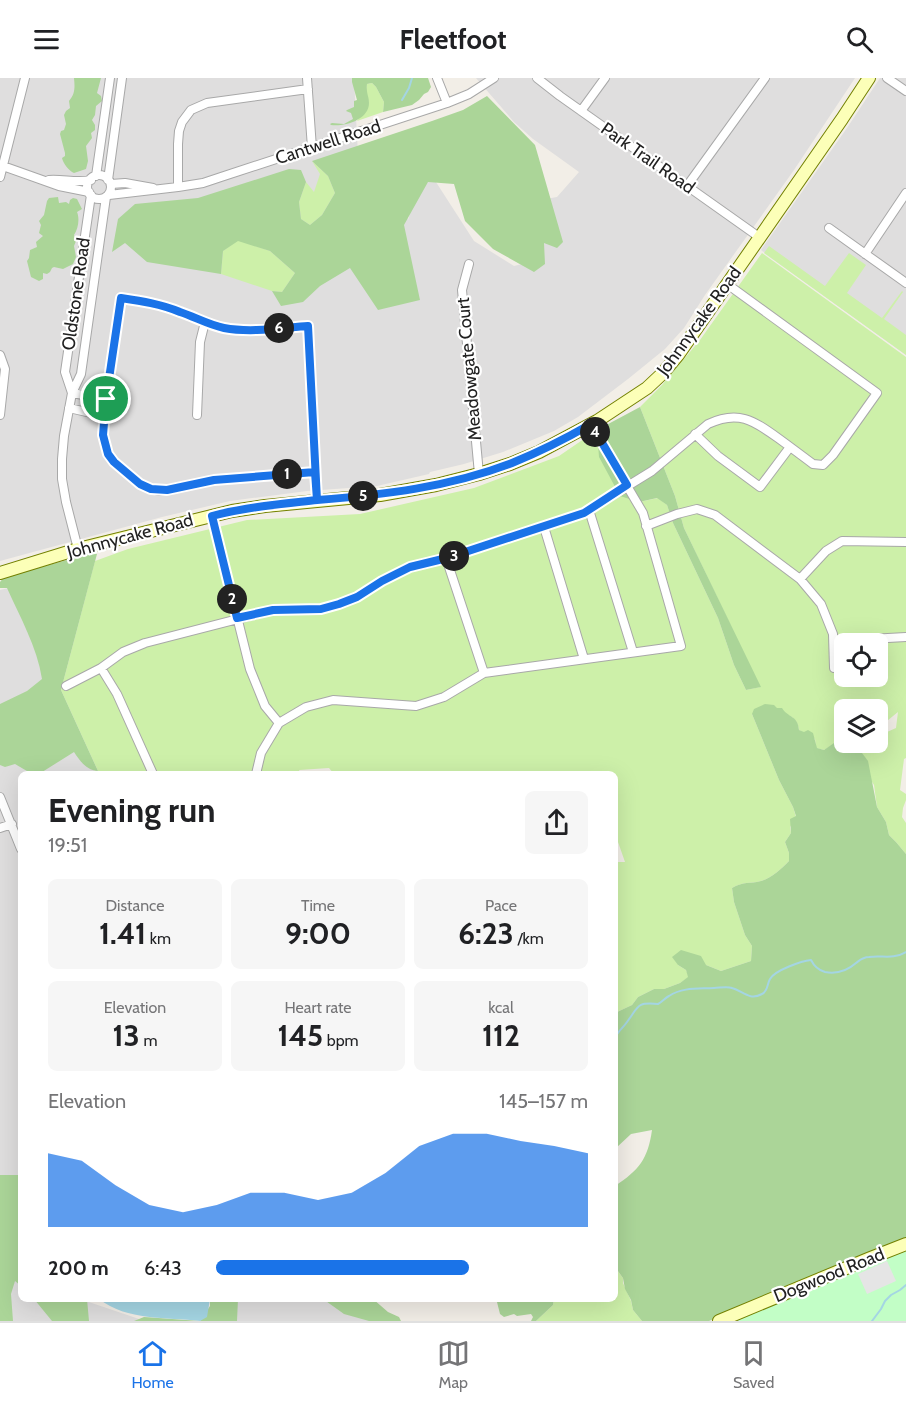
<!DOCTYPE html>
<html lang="en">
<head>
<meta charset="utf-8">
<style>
  body { margin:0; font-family:Cabin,sans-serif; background:#f6f6f6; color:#202124; height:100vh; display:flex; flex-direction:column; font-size:22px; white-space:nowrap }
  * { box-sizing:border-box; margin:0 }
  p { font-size:20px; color:#757577 }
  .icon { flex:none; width:33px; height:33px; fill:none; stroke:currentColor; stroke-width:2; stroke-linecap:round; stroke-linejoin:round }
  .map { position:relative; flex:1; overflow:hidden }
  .side { position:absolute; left:18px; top:693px; width:600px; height:531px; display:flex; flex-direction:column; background:#fff; border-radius:9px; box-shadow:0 6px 24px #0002 }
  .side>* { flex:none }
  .buttons { position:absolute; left:834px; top:555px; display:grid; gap:12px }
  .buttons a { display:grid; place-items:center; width:54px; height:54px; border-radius:9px; background:#fff; box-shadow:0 6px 24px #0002; font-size:30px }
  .pin { position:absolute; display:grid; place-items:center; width:51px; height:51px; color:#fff; margin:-26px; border:3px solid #fff; border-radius:50%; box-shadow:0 2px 6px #0007 }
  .km { position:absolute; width:30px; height:30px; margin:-15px; border-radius:50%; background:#222; color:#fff; font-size:16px; line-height:30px; text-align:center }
  .round { display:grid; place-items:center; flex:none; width:63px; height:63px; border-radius:9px; background:#f6f6f6 }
  .overview { display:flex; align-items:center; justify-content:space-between; height:102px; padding:0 30px }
  h1 { font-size:33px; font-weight:700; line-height:45px }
  .metrics { display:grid; grid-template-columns:repeat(3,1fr); gap:9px; height:102px; padding:6px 30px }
  .metrics div { display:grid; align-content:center; border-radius:9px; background:#f6f6f6; text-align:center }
  .metrics b { font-size:30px; font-weight:700 }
  .metrics small { font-size:16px; font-weight:400 }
  .metrics p { font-size:16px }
  .chart { height:168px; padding:12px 30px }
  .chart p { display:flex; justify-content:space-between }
  .chart svg { width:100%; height:108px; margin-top:6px; fill:#1a73e8; opacity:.7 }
  ul { padding:0 30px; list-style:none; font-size:20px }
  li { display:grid; grid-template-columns:96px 72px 1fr; align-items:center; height:45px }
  li i { height:15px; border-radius:8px; background:#1a73e8 }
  header { display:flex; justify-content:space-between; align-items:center; height:78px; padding:0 30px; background:#fff; font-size:27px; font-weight:700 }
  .tabs { display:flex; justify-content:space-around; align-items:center; height:84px; border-top:2px solid #e0e0e0; background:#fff; font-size:16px; color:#757577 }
  .tabs a { display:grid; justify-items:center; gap:3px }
  .tabs .active { color:#1a73e8 }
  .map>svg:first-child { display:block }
</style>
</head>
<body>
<header><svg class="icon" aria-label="menu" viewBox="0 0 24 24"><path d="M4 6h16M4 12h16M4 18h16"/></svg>Fleetfoot<svg class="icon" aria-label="search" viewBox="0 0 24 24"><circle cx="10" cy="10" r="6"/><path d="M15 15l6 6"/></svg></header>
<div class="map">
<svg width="906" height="1243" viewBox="0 0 906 1243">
  <rect width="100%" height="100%" fill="#f2eee7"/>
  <path fill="#dfdede" d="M0,0H354L364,193L405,112L408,142L419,104L434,101L474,163L514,188L526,185L516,126L557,119L579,94L533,61L514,44L476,0H855L794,92L705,217L684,250L665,271L628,301L578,339L554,353L503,374L464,386L430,394L429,396L377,408L307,413L230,423L162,439L0,483Z
    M880,0H906V277L761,172L847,50Z
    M9,510L52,604L0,628V512Z
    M75,651L96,696H21V1141L0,1139V686Z
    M21,1185V1221H80L145,1243H0V1187Z
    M211,1221H373L386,1243H209Z"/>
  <path fill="#cdf0a9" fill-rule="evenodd" d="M372,5L376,9L384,24L383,34L357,43L369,25L366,15L367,6Z
    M312,83L328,98L335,115L322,137L310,147L301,141L299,124L306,104L314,114L320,96Z
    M238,162L270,173L295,195L282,214L272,213L221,196L223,173Z
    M769,168L825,208L849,175L866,187L847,215L882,240L902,213L903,214L884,241L906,257V277L764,175Z
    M762,175L906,279V680L904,681L900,712L906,716V722L903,730L902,739L906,745V776L896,764L889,757L886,744L877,729L874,707L852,673L866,665L878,664V658L896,650L898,634L882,647L878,649V632H844V664L848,665C844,666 841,664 837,665C832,666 828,670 824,672L816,670L815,661L799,652C796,629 770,636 752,636L779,702L793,729L796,739L790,749L791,755L785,764L789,775V783C781,791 772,800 761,803C749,806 744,803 732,810L734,824L745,857L752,868L751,883L721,893L706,887H678L686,892L689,899L680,905L664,911H654L638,919L632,927L615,935V784H625L618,764L615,765V696H334L329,690L299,692L301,696H96L95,694L98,693L61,612L95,483L128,471L247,442L360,436L474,410L559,378L597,352L639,424L658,420L667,427L673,445L718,540L734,587L746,612L760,609L684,450L675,418L640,329L662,307L700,262ZM844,566H878V598H844Z
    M615,1189L623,1200V1205L631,1223L633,1232L642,1243H536L553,1227L554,1221H615Z"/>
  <path fill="#abd598" d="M74,0H101L97,15L101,18L102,23L96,28L95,37L92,42L95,47V52L91,55L92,60L86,68L88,83L86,91L74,95C69,93 63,85 62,80L65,78V75L60,56L61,53L64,52L66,46L64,37L66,33L70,30L69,23C75,16 75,10 74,0Z
    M352,0H428L431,9L428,14L424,16L419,22L412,27L383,34L384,24L376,9L372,5L367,6C366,16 369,18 369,25C369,42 344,49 331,47L330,46L332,45L344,46L353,41L351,35L346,33L347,32L354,29V23L357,22L352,4Z
    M487,18L535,67L563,164L557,170L544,165L545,186L534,194L493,171L465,143L454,106L428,104L404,147L420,222L378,232L350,190L320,208L303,224L281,228L272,213L282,214L295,195L270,173L238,163L223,173L221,196L147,184L125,165L112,174L118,141L135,126L198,120L289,91L301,92L306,104L299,124L301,141L310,147L322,137L335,115L328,98L312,83L432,43L463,32Z
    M58,119L59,125L66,124L69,126L70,122L73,120L77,121L82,131L77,134C80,141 78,151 74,157L76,163L74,168L76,179L73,186L63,191L54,189L52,190L50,194L47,196L43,195V201L39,203L31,199L27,183L29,180L30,172L37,169L36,164L43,158L39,155L41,147L39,143L44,137L47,123L49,120Z
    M640,329L675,418L684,450L761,609L746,612L734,587L718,540L673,445L667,427L657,420L639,424L620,418L599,379L597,352Z
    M93,475L97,476L61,612L98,693C86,692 80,683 74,674L39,696H32L15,686L5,689L0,687V626L27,613L42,601C37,569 20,539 7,510H0V504L4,499Z
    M765,626L774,627L777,630H782C788,640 798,637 799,652L804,654L808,652L813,655L817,670L824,672L834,665L840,664L845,666L866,665L853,673L862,675L868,683L877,729L886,744L889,757L896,764L906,776V1163L709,1243H642L633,1232L631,1222L625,1211L623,1200L615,1189V1108C639,1092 648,1081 652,1052L631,1056L615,1071V935L632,927L638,919L654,911H664L680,905L688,899L686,892L678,887L672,879L681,872L701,878L706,887L721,893L751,883L752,868L745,857L734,824L732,810C744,803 749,806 761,803C772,800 781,791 789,783V775L785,764L791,755L790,741L796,738L793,729L779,702L752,636L754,631Z
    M0,1097H20L21,1098V1208L15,1203L11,1216L13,1243H0Z
    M34,1221H87L89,1243H52Z
    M210,1221H238L237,1243H134L144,1239L200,1243L210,1228Z
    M323,1221H373L388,1234L399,1239L401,1243H369L344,1236Z
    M493,1221H554L553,1227L536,1243H531L533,1239L531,1236L517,1238L514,1236L504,1239L500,1236L497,1224Z"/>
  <path fill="#c2fec6" d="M906,1170V1243H728Z"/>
  <path fill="#e5e5e5" d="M887,1183L896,1203L867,1216L858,1196Z"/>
  <path fill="#a4d5e3" d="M99,1221H210L207,1239L200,1243C167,1239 127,1243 99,1221Z"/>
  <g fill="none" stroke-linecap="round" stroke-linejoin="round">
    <path stroke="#a4d5e3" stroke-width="2" d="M402,22L409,10L412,0
      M615,960C618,953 623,950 627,944C639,928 636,924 658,926C662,924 665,920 669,918C683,909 698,911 714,910C719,910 727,908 732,910C743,913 749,923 762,916C768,913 767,906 770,901C775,892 802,883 811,882C814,888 818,892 825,894C836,896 847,893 856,885C860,882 863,879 869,879C883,877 892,882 906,874
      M872,1243L881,1231L885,1223L891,1217L900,1212L906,1207"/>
    <g stroke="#a8a8a8" stroke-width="10">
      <path id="street" d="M307,0L312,70
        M437,0L447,25
        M537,0L560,18L759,159
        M887,0L906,13
        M581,33L605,0
        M0,87L59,108L89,114
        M87 109a12 12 0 1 1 24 0a12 12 0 1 1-24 0Z
        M96,98L110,0
        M0,99L25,0
        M49,102C63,101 78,105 91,102
        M108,102L122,0
        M111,106L125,105L153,110
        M687,108L765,0
        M178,109V66L179,53L182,44L191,32L207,25L308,11
        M109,117L178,109L203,105L221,99L447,25L469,16L494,0
        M829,150L906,205
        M865,176L906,115
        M469,186L462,212L479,396
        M0,277L5,291L0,337
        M72,315L65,294L91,117
        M72,315L106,321
        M69,330L104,338
        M197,337L200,264L205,244
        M591,347L643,435L681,568L484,595L446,480L584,435L652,393L708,346C738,332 753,342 778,360C789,368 801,377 813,386L823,387L833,377L877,315L727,206
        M695,356L718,378L760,409L790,369
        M315,394L214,402L167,412L159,413L151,411L140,406L114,384L108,377L103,357L106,321L121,220C141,223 161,226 181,234C195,239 209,247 224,250C251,255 281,250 308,248L317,422
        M589,432L633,574
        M212,438L250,591L265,628L279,645
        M646,448L677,436L697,431L715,437L800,501L821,526L833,556L834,590
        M544,449L584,581
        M78,471L66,424L62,401V381L64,358L72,315L81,296L106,119
        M800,501L826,473L842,463L906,464
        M834,563L906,559
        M101,590L117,616L153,696
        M66,608L101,590L123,574L145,565L273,532L321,531L339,526L357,519L382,503L410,489L446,480
        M256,696L261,675L279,645L306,629L333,622L416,628L444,619L484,595
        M0,719L21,771
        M0,750L12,746"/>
    </g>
    <g stroke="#738000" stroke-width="14">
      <path id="secondary" d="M0,495L78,471L232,433L265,428L380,417L436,407L479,396L510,386L539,374L597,343L647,310L663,295L678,277L842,41L869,0
        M719,1243L868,1181L906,1166"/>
    </g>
    <use href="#street" stroke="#fff" stroke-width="8"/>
    <use href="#secondary" stroke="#fcffb8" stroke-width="12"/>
  </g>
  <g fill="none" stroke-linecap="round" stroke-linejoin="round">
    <g stroke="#fff" stroke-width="12">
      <path id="route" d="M106,321L103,357L108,376L114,384L140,406L151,411L167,412L214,402L315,394L317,422C282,426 246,429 212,438L237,540L273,532L321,531L339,526L357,519L382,503L410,489L447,480L584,435L627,407L591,346C565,361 539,374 512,385C450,409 383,417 317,422L308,248C281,250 251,255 224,250C209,247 195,239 180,234C161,226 141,223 121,220L106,321"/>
    </g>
    <use href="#route" stroke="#1a73e8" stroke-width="8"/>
  </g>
  <g text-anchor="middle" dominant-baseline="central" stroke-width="4.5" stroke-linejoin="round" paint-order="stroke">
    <g font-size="18" fill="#212121" stroke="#fff">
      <text transform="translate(328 64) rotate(-18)">Cantwell Road</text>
      <text transform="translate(648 80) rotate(35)">Park Trail Road</text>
      <text transform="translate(76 216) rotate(-82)">Oldstone Road</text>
      <text transform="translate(699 243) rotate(-54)">Johnnycake Road</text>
      <text transform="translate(469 291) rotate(-95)">Meadowgate Court</text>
      <text transform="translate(130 458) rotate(-15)">Johnnycake Road</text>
      <text transform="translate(829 1197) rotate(-22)">Dogwood Road</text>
    </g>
  </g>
</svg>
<div class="buttons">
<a><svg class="icon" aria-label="locate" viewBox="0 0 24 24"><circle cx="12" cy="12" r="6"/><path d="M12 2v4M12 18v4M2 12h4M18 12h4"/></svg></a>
<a><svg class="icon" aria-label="layers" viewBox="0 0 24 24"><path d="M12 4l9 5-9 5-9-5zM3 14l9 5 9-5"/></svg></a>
</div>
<div class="pin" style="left:106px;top:321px;background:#1e9e55"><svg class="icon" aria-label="arrive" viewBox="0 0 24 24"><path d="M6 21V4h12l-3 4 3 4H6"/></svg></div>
<b class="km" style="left:287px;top:396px">1</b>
<b class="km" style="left:232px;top:521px">2</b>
<b class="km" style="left:454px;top:478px">3</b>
<b class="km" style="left:595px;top:354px">4</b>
<b class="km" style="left:363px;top:418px">5</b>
<b class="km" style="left:279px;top:250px">6</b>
<section class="side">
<div class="overview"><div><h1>Evening run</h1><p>19:51</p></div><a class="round"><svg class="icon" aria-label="share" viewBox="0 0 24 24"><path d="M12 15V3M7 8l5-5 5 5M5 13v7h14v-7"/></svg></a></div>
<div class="metrics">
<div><p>Distance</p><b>1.41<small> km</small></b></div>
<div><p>Time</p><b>9:00</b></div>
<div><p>Pace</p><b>6:23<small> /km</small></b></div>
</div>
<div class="metrics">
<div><p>Elevation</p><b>13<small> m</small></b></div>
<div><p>Heart rate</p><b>145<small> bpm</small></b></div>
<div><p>kcal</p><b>112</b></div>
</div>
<div class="chart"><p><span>Elevation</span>145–157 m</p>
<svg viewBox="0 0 160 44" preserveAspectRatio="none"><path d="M0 44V14L10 17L20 27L30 35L40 38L50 35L60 30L70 30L80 33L90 30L100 22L110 11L120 6L130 6L140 9L150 11L160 14V44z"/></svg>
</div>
<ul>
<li><b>200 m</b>6:43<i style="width:68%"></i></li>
</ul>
</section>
</div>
<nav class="tabs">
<a class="active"><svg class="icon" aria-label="home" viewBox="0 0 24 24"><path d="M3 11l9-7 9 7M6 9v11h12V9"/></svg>Home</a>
<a><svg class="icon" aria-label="map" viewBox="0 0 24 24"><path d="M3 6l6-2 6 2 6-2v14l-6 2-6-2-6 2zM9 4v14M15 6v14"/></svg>Map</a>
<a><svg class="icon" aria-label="saved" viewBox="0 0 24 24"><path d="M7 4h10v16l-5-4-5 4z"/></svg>Saved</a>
</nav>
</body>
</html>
